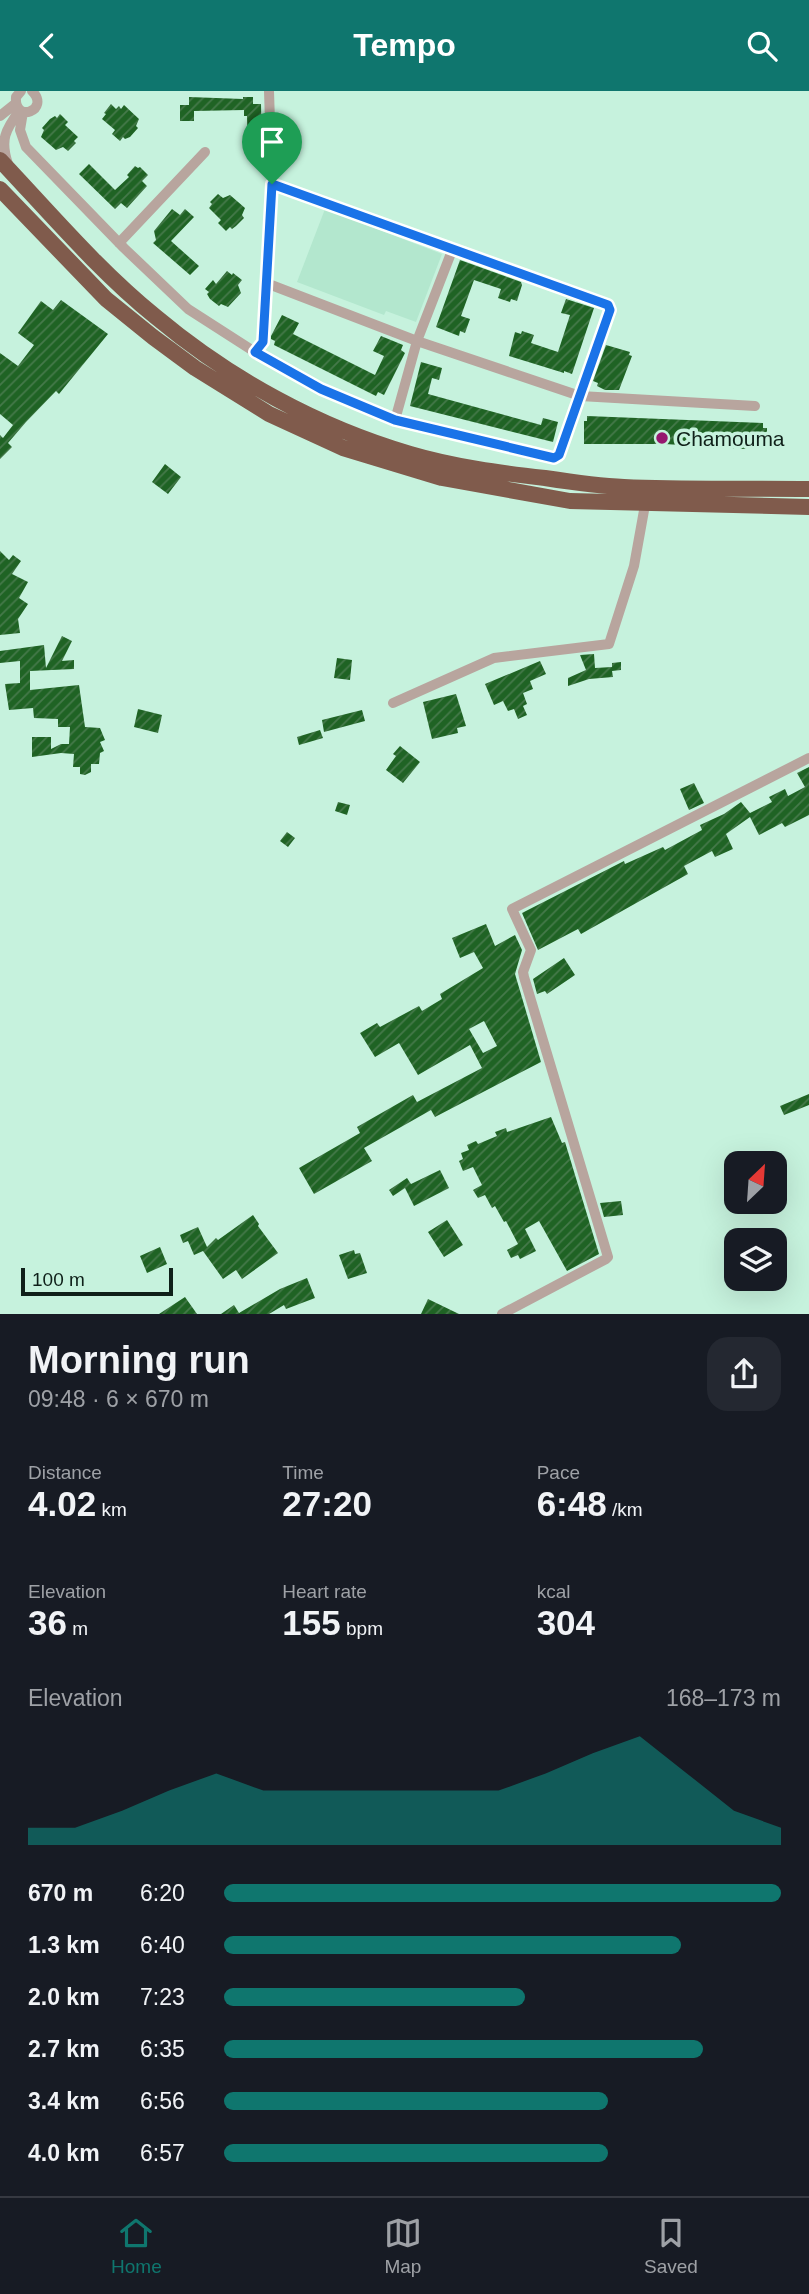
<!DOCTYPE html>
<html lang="en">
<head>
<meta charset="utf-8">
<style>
  body { margin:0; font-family:Arial,sans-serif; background:#242831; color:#f1f3f6; height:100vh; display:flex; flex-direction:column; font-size:26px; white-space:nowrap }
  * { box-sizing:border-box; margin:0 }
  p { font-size:23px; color:#9ea1a6 }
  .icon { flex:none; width:38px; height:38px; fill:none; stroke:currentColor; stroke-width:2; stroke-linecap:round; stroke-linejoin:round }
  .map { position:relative; height:1223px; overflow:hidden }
  .sheet { display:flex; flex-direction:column; background:#171b24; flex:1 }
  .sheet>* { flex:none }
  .needle { width:46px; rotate:25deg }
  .tools { position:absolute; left:724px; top:1060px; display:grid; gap:14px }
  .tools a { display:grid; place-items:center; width:63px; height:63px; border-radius:14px; background:#171b24; box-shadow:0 7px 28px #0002; font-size:35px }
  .scale { position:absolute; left:21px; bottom:18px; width:152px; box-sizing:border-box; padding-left:7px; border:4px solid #0f2019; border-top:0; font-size:19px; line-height:24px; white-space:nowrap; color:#0f2019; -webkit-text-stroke:5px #c6f2dd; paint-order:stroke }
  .pin { position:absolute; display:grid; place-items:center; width:60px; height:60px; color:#fff; margin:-72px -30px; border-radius:50% 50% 50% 0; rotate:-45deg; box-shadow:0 0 7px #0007 }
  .pin .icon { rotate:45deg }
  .round { display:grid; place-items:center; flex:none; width:74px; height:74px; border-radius:21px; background:#242831 }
  .summary { display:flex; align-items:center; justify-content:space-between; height:119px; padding:0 28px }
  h1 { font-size:38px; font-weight:600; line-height:52px }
  .stats { display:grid; grid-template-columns:repeat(3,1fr); gap:10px; height:119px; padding:7px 28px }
  .stats div { display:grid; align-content:center }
  .stats b { font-size:35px; font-weight:600 }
  .stats small { font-size:19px; font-weight:400 }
  .stats p { font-size:19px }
  .chart { height:196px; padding:14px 28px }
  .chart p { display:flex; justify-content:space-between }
  .chart svg { width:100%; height:126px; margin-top:7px; fill:#0f766e; opacity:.7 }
  ul { padding:0 28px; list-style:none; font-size:23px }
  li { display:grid; grid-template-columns:112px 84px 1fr; align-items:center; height:52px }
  li i { height:18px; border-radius:9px; background:#0f766e }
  header { display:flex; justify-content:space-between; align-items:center; height:91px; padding:0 28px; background:#0f766e; color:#fff; font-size:32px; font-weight:600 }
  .tab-bar { display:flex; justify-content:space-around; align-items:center; height:98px; border-top:2px solid #363941; background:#171b24; font-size:19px; color:#9ea1a6 }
  .tab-bar a { display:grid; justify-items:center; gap:4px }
  .tab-bar .current { color:#0f766e }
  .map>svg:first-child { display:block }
</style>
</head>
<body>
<header><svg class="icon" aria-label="back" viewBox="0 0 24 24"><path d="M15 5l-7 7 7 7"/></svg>Tempo<svg class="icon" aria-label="search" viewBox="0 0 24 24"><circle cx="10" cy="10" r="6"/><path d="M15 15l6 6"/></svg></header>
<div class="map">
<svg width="809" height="1223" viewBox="0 0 809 1223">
  <defs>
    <pattern id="building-hatch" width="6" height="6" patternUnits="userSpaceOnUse" patternTransform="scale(1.75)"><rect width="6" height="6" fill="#1f6324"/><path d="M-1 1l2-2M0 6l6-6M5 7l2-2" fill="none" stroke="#45794a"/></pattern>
  </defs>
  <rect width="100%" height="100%" fill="#c6f2dd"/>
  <path fill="#b3e7ce" d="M325,118L442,163L416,231L386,220L384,224L297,191Z"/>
  <path fill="url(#building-hatch)" fill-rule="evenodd" d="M189,6L243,8V6H253V13H261L262,62L248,63L247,25H244V19L194,20V30H180V14H189Z
    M111,13L116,18L119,15L121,18L124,14L139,28L136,35L138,37L130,46L125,48L123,46L120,50L112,43L115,39L102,28L106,23L104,22Z
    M60,23L68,31L65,34L78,46L74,50L76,52L68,60L63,56L56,59L41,46L44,39L42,37L50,28L55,25L57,27Z
    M89,73L115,99L129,86L127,84L135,75L138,77L140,76L148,84L142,90L147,95L127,117L121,112L115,118L79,83Z
    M218,103L223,107L230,104L245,117L242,124L244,127L236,135L232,138L230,136L226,140L218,132L221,129L209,117L212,113L210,111Z
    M172,118L180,124L185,118L194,126L171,150L199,175L190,184L153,152L156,149L154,140Z
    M460,169L521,191L522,194L517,210L511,208L510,211L498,207L501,198L474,189L461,225L470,228L465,242L460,240L459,245L436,236Z
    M227,180L232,184L233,182L242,189L238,194L241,202L228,216L221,213L219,215L210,208L207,203L209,201L205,198L213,189L216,193Z
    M566,208L594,217L572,283L564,280V282L509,265L515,241L521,243L522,240L534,244L531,252L558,261L570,224L561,222Z
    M61,209L108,243L59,303L56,300L26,331L8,352L12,356L0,368V344L3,347L13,334L0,323V262L18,275L34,254L18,242L41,210L53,219Z
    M282,224L299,232L293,243L375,284L384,265L373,260L381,245L403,254L401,259L405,262L384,304L378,301L376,305L274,254L275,250L271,248V245Z
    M606,254L630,261L629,264L632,265L619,299H605L597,295L598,292L593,290Z
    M421,271L442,277L439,289L432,287L428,303L541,334L543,327L558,331L553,351L410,315Z
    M587,325L763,332V337H767V357L741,358L665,353H584V330H587Z
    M165,373L181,386L168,403L152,391Z
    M0,460L9,469L13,464L21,470L12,483L28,491L19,507L28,513L18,528L20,542L0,544Z
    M62,545L72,550L62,570L74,569V578L30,580V599L79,594L85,636L100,637L105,649L100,651L104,660L100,662L99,673H91V681L85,684L80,683V676H73L74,663L61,662L32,666V646H51V658L61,653H69L70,636H58V628L34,627L33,617L9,619L5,593L20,592V570L0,572V560L44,554L46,577Z
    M594,563L595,577L612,576V572L621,571V579L612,580L613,586L589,588L568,595V587L586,579L580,564Z
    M337,567L352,569L350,589L334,587Z
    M540,570L546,583L530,590L533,598L523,602L527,613L523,615L527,624L518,628L514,618L508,620L503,610L494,614L485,593Z
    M456,603L466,635L457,637L458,642L432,648L423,611Z
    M138,618L162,624L158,642L134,636Z
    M362,619L365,630L324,641L322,629Z
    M320,639L323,647L299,654L297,646Z
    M400,655L420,671L403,692L386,679L396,665L393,663Z
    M809,676V724L785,736L782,732L759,744L750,726L726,743L733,758L715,766L712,760L684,775L688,783L581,843L578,838L538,859L522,822L624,770L625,773L663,756L665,759L702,739L700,734L724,723L741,711L750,722L772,711L769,706L785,698L788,705L805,696L797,682Z
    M694,692L704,712L689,719L680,698Z
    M338,711L350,714L347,724L335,720Z
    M287,741L295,747L288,756L280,750Z
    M486,833L495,855L515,844L522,859L515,883L541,971L435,1026L431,1019L364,1057L372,1070L314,1103L299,1077L360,1042L357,1036L413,1004L417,1011L482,977L470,954L418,984L399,952L375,966L360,942L377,932L380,936L419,915L422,920L442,908L440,903L483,877L474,861L460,867L452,847ZM484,930L497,955L483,962L469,938Z
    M564,867L575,884L547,903L545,900L537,903L533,888Z
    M809,1003V1014L784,1024L780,1015Z
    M551,1026L562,1052L565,1051L599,1163L567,1180L539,1130L525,1138L536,1160L520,1168L518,1164L511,1167L507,1159L518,1153L506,1130L504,1131L495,1115L492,1117L485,1104L478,1107L473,1099L482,1094L473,1076L463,1080L459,1070L463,1068L461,1062L469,1059L467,1054L476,1050L478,1053L497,1045L495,1041L506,1037L507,1041Z
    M440,1079L449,1097L414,1115L405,1097L393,1105L389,1099L407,1087L411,1093Z
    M621,1110L623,1124L604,1126L600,1112Z
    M253,1124L259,1133L258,1135L278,1162L242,1188L236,1179L223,1188L203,1160L194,1164L188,1150L183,1152L180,1144L198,1136L207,1156L216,1147L218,1149Z
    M447,1129L463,1154L444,1166L428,1141Z
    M160,1156L167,1173L147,1182L140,1165Z
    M354,1159L355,1163L360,1162L367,1182L348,1188L339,1164Z
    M307,1187L315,1207L286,1218L284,1214L269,1223H221L234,1214L239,1222L280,1198Z
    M185,1206L197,1223H159Z
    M428,1208L459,1223H421Z"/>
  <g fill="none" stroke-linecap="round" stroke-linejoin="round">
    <path stroke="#b8a59e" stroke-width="10" d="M21,0L16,6C14,33 51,19 32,0
      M23,21L20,39L26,56L124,157L188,218L255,261L321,298L395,329L554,367L559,364L610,219L608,214L272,93
      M0,25L15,13
      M8,73C0,49 5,39 20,19
      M119,152L205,61
      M266,192L417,250L580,305L755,315
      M255,261L263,251L272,93L269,0
      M395,329L417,250L453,157
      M393,612L494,567L609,553L634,475L645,414
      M502,1223L606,1168L608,1166L524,886L523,881L531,859L512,818L809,667"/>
    <path stroke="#805b4c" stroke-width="16" d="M0,69C50,122 99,180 156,226C230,288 318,336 410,363C454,376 500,382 545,387C571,391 598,395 624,396C686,399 747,397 809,398
      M0,98L106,208L153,246L195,277L269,323L343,357L442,387L570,410L809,416"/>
  </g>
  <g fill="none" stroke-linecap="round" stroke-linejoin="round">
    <g stroke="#fff" stroke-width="14">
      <path id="route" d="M272,93L608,214L610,219L559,364L554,367L395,329L321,298L255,261L263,251Z"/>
    </g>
    <use href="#route" stroke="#1a73e8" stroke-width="9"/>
  </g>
  <circle fill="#96176f" stroke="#c6f2dd" stroke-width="2.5" cx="662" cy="347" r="7"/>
  <g text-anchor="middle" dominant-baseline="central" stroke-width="7" stroke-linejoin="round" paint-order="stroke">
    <g font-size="21" fill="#0f2019" stroke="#c6f2dd" text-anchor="start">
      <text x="676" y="347">Chamouma</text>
    </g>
  </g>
</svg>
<div class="tools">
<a><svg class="needle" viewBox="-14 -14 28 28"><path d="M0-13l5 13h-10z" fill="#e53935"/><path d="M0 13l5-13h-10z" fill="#9ea1a6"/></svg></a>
<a><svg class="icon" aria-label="layers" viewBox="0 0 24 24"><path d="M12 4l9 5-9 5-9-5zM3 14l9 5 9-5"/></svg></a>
</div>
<div class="scale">100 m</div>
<div class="pin" style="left:272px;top:93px;background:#1e9e55"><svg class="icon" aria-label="arrive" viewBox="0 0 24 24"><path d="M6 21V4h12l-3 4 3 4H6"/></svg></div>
</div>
<section class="sheet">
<div class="summary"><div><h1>Morning run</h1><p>09:48 · 6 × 670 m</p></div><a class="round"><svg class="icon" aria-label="share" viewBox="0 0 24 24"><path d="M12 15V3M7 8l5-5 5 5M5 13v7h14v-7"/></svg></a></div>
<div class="stats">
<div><p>Distance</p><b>4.02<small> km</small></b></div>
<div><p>Time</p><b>27:20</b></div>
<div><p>Pace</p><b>6:48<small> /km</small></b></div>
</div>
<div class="stats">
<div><p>Elevation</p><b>36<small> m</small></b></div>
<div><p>Heart rate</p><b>155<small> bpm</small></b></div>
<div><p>kcal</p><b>304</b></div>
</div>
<div class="chart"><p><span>Elevation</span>168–173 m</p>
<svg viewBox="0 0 160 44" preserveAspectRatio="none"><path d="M0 44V38L10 38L20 32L30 25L40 19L50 25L60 25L70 25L80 25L90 25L100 25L110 19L120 12L130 6L140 19L150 32L160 38V44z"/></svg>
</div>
<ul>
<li><b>670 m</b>6:20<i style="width:100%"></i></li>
<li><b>1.3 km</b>6:40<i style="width:82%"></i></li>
<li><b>2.0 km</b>7:23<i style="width:54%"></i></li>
<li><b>2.7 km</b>6:35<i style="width:86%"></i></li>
<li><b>3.4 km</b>6:56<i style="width:69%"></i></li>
<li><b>4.0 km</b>6:57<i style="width:69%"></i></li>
</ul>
</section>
<nav class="tab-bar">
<a class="current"><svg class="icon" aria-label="home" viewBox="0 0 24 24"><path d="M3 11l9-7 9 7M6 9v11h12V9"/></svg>Home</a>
<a><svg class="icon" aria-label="map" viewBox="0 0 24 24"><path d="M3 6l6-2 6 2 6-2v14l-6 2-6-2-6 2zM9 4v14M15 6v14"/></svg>Map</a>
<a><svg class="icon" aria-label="saved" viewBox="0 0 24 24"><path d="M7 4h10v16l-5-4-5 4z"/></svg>Saved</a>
</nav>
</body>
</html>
